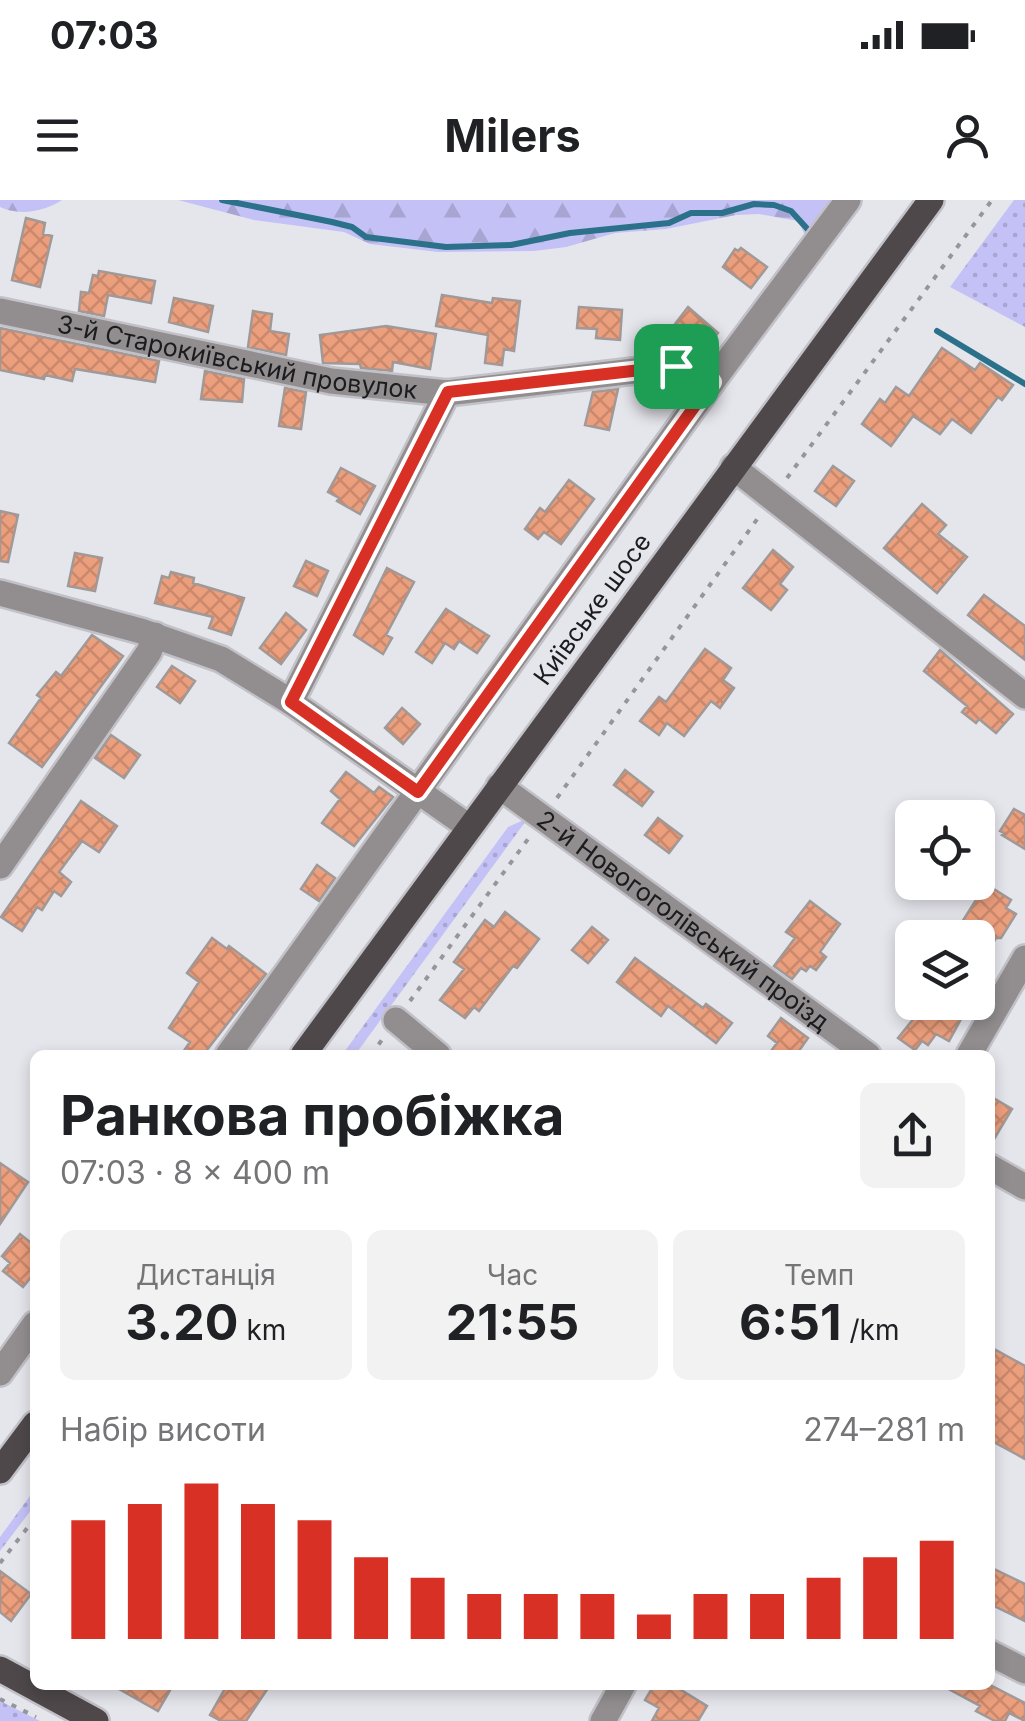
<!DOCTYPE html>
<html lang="uk">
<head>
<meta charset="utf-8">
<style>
  body { margin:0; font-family:Inter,sans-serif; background:#f2f2f2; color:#202124; height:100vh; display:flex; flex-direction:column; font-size:38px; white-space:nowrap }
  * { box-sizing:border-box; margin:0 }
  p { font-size:32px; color:#757577 }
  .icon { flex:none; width:55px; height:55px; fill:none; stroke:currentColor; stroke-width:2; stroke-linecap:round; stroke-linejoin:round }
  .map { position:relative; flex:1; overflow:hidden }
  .drawer { position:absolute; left:30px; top:850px; width:965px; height:640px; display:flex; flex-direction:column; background:#fff; border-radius:15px; box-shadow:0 5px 15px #0003 }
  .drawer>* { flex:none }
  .controls { position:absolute; left:895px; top:600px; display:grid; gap:20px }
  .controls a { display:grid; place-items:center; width:100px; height:100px; border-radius:15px; background:#fff; box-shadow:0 5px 15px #0003; font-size:50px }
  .pin { position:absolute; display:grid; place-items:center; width:85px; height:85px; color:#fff; margin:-42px; border-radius:20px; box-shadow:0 5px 15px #0006 }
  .round { display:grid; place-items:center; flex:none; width:105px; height:105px; border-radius:15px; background:#f2f2f2 }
  .headline { display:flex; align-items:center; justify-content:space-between; height:170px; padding:0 30px }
  h1 { font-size:55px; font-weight:700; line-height:75px }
  .metrics { display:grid; grid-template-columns:repeat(3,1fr); gap:15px; height:170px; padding:10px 30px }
  .metrics div { display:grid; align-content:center; border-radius:15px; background:#f2f2f2; text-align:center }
  .metrics b { font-size:50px; font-weight:700 }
  .metrics small { font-size:28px; font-weight:400 }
  .metrics p { font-size:28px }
  .chart { height:280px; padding:20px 30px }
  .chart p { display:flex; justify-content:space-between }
  .chart svg { width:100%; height:180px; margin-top:10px; stroke:#d93025; stroke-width:6 }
  .status { display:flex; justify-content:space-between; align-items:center; height:70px; padding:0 50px; background:#fff; direction:ltr }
  .status svg { height:28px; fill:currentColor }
  header { display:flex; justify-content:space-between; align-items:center; height:130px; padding:0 30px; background:#fff; font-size:45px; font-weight:700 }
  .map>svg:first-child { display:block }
</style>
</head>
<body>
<div class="status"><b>07:03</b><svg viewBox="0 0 49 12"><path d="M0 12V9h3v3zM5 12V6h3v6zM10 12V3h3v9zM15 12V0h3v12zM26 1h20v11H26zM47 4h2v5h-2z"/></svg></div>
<header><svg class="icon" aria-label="menu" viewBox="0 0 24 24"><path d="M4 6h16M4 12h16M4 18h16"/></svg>Milers<svg class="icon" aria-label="person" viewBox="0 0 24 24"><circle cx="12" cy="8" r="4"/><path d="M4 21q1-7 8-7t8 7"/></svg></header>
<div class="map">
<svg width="1025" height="1521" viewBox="0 0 1025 1521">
  <defs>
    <pattern id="green-dots" width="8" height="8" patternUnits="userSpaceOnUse" patternTransform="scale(2.5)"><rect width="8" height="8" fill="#c4c1f6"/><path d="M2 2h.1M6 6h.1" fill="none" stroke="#a8a5d2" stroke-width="1.8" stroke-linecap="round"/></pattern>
    <pattern id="forest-firs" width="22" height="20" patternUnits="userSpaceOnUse" patternTransform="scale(2.5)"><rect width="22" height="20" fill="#c4c1f6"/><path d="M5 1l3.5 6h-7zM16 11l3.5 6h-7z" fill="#a8a5d2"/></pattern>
    <pattern id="building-cross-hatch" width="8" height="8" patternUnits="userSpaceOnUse" patternTransform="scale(2.5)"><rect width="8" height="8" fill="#ec9f7d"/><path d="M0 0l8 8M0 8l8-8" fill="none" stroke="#ca886c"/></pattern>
  </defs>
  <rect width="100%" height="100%" fill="#e5e5ec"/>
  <path fill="url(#green-dots)" d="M1014,0H1025V127L950,87Z
    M528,618L355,855H342L508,627Z
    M35,1289V1305L0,1351V1337Z
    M0,1501L40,1521H0Z"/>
  <path fill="url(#forest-firs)" d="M0,0H62C44,12 19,16 0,7Z
    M178,0H837L806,37L798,21L759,14L736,15L666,29L615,33L566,47L534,51L438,52L370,44L344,32L254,20Z"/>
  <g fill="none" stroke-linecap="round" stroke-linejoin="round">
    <path stroke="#2b718a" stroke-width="6" d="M222,0L332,22L352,27L366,37L446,47L511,45L570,33L669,23L691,13H722L754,4L774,5L791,11L812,34
      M937,131L1025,184"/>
  </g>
  <path fill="url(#building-cross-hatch)" stroke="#a09997" stroke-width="2.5" d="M26,18L45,23L43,34L52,36L40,87L12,80Z
    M741,48L767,67L751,88L723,67L735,49L738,51Z
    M99,71L155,81L151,103L108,95L104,116L79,111L81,92L89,93L93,75L98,76Z
    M442,95L492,103L493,98L520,101L514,151L504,149L502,165L485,163L488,135L436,126Z
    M174,98L213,106L208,132L169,122Z
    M579,107L622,110L620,140L596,138L597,129L577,128Z
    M688,107L718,133L705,149L672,128Z
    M253,111L272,114L270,131L289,134L286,155L248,147Z
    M386,126L436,134L430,169L393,162L392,171L361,168L360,164L323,163L320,135Z
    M0,128L159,161L155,182L75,169L72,181L45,175L44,179L0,170Z
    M942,148L975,170L980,163L1013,185L1002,200L998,197L971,233L952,219L940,234L913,216L891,246L862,224L880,199L885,203L896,187L909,196Z
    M205,171L244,179L242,202L201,199Z
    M285,188L306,192L301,229L279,226Z
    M618,189L609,230L585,225L593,192Z
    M833,266L854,281L836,306L815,291Z
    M341,268L375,286L360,314L337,301L339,298L328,292Z
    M569,280L594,299L561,344L544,332L538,339L525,329L540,308L545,312Z
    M922,304L946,325L938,334L967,357L937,393L884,348Z
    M0,311L18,315L8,362L0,361Z
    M773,350L793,367L780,384L787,390L771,410L743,388Z
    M75,353L102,358L95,391L68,386Z
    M306,361L328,371L317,396L294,386Z
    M387,368L414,382L386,435L392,438L383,454L354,435Z
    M171,372L194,378L193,383L244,398L231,435L209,428L213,417L155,403L162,376L169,378Z
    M984,395L1025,426V460L968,415Z
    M446,409L489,436L477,453L459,441L454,449L445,443L432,463L416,452Z
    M286,413L306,430L281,464L260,448Z
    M92,435L123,456L42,567L9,543L41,498L37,495L56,472L61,476Z
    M705,449L731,468L723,480L734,488L720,508L711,501L684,536L667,523L659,535L640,521L659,497L666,502Z
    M940,450L1013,514L996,533L979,519L976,523L962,512L967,506L924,471Z
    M172,466L195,481L180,503L157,487Z
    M402,508L420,524L403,544L385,528Z
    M111,535L140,555L124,578L95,558Z
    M625,570L653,592L642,606L614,585Z
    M346,572L374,593L379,587L393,597L354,646L322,623L340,599L331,591Z
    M81,601L117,626L99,652L82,641L59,672L71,682L61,696L54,691L42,710L37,707L22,731L1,717Z
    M1014,609L1025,615V649L1002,635L1004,633L1000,631Z
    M658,618L682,636L669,653L645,635Z
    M317,665L335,678L319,701L301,689Z
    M986,684L1011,700L1006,708L1016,714L1001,738H996L978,768V738H952Z
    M810,701L840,724L820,752L826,757L816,770L810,766L806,771L801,768L792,779L774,766L795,738L786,732Z
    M505,712L539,739L517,768L513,766L479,811L474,807L465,818L440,800L464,769L454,762L485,720L494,727Z
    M592,727L608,740L588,763L572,750Z
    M212,738L227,749L229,746L266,774L203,855H181L190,842L169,828L199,782L187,773Z
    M635,758L703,808L706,804L732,823L716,843L668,806L661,816L617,782Z
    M927,802H957L950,814L961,819L949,841L936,834L928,845L922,841L915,850L898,838Z
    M781,818L808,838L796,855H768L777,843L768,836Z
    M990,896L1012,909L990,946Z
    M0,963L28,982L0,1024Z
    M20,1034L35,1046V1072L23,1087L3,1071L10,1063L2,1056Z
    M996,1150L1025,1166V1259L990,1240V1162Z
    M990,1367L1025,1384V1421L990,1404Z
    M0,1371L31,1394L11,1421L0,1412Z
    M112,1485H173L158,1511Z
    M227,1485H270L246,1521H221L210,1515Z
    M654,1485H673L707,1506L698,1521H652L659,1508L645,1500Z
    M941,1485H990L1025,1503V1521L1009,1513L1005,1521H995L976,1511L980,1506Z"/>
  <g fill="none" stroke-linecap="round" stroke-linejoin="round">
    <g stroke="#c1c1c7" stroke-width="30">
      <g id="minor">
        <path id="s1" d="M0,111L331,181L447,193L676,166L712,182"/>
        <path d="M733,267L1025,496"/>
        <path d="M0,393L141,431L221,459L291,502L469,627"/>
        <path d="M291,502L447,193"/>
        <path id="s2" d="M499,586L868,855"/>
        <path d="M0,666L149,452L155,435"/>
        <path d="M396,820L438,855"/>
        <path d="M228,855L712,182L848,0"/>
        <path d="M969,855L1025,758"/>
        <path d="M990,967L1025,987"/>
        <path d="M0,1173L35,1124"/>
        <path d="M990,1453L1025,1471"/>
        <path d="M603,1521L623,1485"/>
      </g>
    </g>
    <g stroke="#c1c1c7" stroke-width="30">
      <path id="major" d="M303,855L931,0
        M0,1271L35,1224
        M0,1469L96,1521"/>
    </g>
    <path stroke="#95959a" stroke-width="4" stroke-dasharray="5 8" stroke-linecap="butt" d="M787,278L992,0
      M557,598L758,318
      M410,801L531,635
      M371,855L384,837
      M0,1363L35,1318
      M0,1499L36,1517"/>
    <use href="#minor" stroke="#928e8f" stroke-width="25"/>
    <use href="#major" stroke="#4e484a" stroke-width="25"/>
  </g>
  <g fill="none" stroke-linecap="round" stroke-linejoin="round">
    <g stroke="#fff" stroke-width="20">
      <path id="route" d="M676,166L712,182L418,592L291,502L448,192Z"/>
    </g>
    <use href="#route" stroke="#d93025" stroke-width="12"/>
  </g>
  <g text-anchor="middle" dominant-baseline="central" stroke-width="8" stroke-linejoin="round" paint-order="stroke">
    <g font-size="25" fill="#1c1c1e" stroke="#e5e5ec">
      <text stroke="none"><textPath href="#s1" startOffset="242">3-й Старокиївський провулок</textPath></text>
      <text transform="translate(592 409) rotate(-54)">Київське шосе</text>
      <text stroke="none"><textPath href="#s2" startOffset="228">2-й Новогоголівський проїзд</textPath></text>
    </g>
  </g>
</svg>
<div class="controls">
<a><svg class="icon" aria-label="locate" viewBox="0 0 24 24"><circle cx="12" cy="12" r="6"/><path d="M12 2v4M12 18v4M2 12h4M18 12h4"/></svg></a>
<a><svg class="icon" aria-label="layers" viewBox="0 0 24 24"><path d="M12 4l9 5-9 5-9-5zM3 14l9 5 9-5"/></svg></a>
</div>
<div class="pin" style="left:676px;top:166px;background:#1e9e55"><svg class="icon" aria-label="arrive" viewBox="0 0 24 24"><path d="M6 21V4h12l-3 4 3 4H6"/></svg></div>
<section class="drawer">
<div class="headline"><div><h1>Ранкова пробіжка</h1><p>07:03 · 8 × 400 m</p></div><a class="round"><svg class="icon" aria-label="share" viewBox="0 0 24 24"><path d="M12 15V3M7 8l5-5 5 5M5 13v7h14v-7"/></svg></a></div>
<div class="metrics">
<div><p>Дистанція</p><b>3.20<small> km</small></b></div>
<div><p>Час</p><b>21:55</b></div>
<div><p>Темп</p><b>6:51<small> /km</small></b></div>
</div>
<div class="chart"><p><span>Набір висоти</span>274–281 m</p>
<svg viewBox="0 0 160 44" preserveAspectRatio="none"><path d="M5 44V15M15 44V11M25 44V6M35 44V11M45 44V15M55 44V24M65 44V29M75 44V33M85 44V33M95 44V33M105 44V38M115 44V33M125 44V33M135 44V29M145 44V24M155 44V20"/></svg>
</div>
</section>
</div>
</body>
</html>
